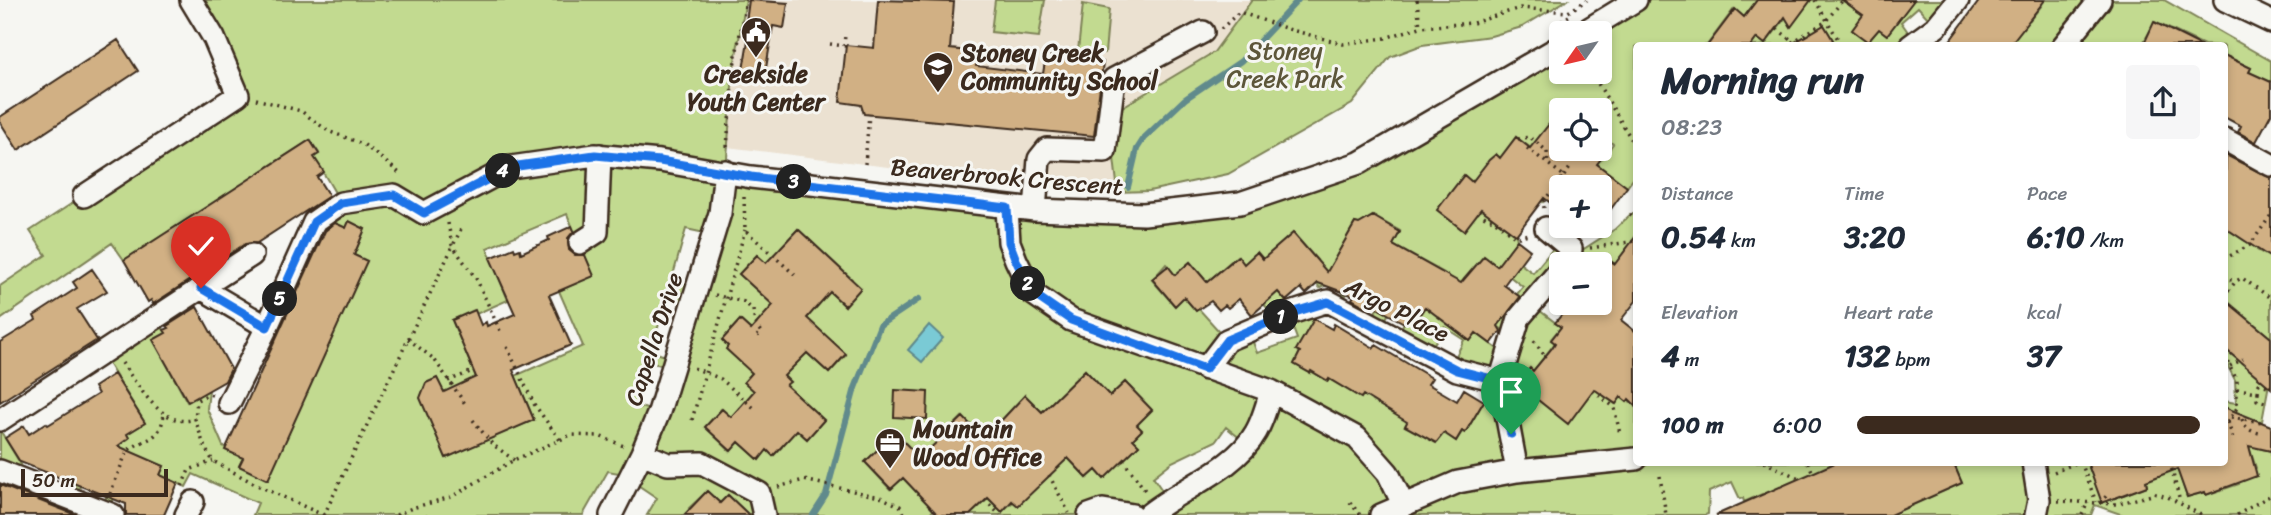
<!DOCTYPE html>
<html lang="en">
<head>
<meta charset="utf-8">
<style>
  body { margin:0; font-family:Sriracha,sans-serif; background:#f6f6f7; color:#1f2937; height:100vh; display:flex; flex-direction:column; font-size:26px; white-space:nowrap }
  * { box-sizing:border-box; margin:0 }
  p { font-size:23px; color:#747a83 }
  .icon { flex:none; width:38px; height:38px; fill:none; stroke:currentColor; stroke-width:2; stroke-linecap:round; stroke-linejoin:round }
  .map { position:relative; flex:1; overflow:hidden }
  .details { position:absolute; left:1633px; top:42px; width:595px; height:424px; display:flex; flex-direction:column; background:#fff; border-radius:7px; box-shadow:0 4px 10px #0003 }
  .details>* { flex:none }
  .needle { width:46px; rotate:236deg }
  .fabs { position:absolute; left:1549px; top:21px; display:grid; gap:14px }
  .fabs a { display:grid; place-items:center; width:63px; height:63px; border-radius:7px; background:#fff; box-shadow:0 4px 10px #0003; font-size:35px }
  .scale { position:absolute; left:21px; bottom:18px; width:147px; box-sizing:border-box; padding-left:7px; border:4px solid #3b2a1e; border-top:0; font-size:19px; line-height:24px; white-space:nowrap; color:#3b2a1e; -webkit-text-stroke:5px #f6f6f2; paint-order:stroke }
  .pin { position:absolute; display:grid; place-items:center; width:60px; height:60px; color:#fff; margin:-72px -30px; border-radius:50% 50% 50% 0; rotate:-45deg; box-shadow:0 0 7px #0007 }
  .pin .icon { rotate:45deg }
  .km { position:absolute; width:35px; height:35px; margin:-18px; border-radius:50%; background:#222; color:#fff; font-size:19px; line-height:35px; text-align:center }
  .round { display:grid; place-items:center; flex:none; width:74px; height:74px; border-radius:7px; background:#f6f6f7 }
  .overview { display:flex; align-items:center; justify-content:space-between; height:119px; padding:0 28px }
  h1 { font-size:38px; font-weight:700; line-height:52px }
  .figures { display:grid; grid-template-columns:repeat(3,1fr); gap:10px; height:119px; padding:7px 28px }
  .figures div { display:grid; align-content:center }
  .figures b { font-size:30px; font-weight:700 }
  .figures small { font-size:19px; font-weight:400 }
  .figures p { font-size:19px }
  ul { padding:0 28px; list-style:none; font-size:23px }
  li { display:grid; grid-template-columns:112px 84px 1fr; align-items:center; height:52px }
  li i { height:18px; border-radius:9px; background:#3b2a1e }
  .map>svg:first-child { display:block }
</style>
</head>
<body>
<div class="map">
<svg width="2271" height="515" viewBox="0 0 2271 515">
  <rect width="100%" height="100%" fill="#f6f6f2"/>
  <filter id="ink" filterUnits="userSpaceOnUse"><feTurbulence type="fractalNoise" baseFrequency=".0143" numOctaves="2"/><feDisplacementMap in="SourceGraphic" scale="14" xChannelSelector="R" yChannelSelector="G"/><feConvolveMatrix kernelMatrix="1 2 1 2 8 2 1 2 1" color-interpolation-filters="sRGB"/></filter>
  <g filter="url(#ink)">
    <path fill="#ebe1d1" d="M746,0H1252L1214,52L1109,115L1118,192L1073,190L727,147L733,72Z"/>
    <path fill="#c2da90" stroke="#7e8257" stroke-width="2" fill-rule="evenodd" d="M192,0H746L733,72L726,172L1007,208L1240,203L1359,163L1561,44V72H1600V33L1635,0H1757L1744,17L1734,9L1707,45L1636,46V175L1627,187L1597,164L1613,144L1600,133V110H1583L1575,104L1570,110H1561L1538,139L1583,179L1576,187L1556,185L1543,202L1529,190L1502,224L1516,235L1517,240L1507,254L1533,273L1552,250L1555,248L1571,257L1615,229L1630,215L1636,213V253L1628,247L1615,264L1606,258L1600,266V264H1578L1570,257L1539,310L1561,327L1551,339L1555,343L1533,371L1529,369L1519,384L1568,423L1594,389L1615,404L1621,397L1633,403L1636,399V462H1853L1763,496L1762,494L1744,502L1743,498L1740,499L1732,482L1709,492L1708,514L1705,515H970L988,498L1002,511L1068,458L1087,478L1096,470L1104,478L1139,445L1133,439L1142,430L1137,425L1152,410L1125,382L1110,396L1085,370L1042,412L1025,395L984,439L962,417L921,459L901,439L891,449L884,443L865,462L890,489L903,478L934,510L928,515H749L728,495L720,503L707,491L689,508L694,513L692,515H647L657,498L629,479L630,475L608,471L583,515H253L258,503L193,474L186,487L160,475L164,466L132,454L107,512L101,510L113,480L86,470L75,500L57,493L60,483L129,438L127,434L145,423L101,352L156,317L166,333L154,341L187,402L209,390L207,409L223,446L243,458L239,466L367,261L354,255L365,229L349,222L346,228L329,220L341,203L314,157L319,153L310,140L124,260L112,243L0,320V286L46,255L30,231L237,95ZM1516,137L1528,146L1524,151L1437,210L1463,176L1474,183L1496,154L1500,158ZM567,214L593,275L559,291L583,346L515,376L534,420L491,438L466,443L468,448L446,458L421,396L426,383L437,378L447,399L476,377L452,320L474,310L476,314L508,300L487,248ZM1373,216L1400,231L1393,245L1444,273L1421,313L1409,314L1396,337L1428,354L1444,327L1464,340L1451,366L1500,381L1505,409L1484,401L1465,433L1462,432L1456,441L1442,432L1405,426L1408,421L1372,401L1396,359L1368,385L1361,398L1329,379L1327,381L1311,371L1310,373L1294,364L1300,352L1297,349L1314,319L1311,307L1288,314L1285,303L1286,301L1274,287L1258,297L1276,319L1288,315L1297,339L1257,353L1249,331L1227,340L1199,309L1196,311L1184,297L1174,305L1152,280L1166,264L1175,275L1190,262L1207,282L1237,256L1246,266L1264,260L1293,233L1317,260L1305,271L1320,288L1349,275L1343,294L1346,295L1356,279L1385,296L1369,322L1380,329L1397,299L1337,255L1355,223L1359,224ZM686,229L714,235L658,412L636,406L648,362L666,366L668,357L651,351L667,297L684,302L688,284L672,279ZM798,229L852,279L845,306L824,287L807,318L846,355L829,373L807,353L773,366L789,382L786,385L824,420L807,439L786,420L782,447L773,456L767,450L758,459L739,442L730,451L705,427L721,409L731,417L735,413L765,401L744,382L752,373L722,340L740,320L770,347L773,305L739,274L757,255L774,271L781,247ZM1484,256L1523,287L1517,294L1530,305L1518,318L1506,309L1487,318L1512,337L1507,356L1476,333L1470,341L1442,320L1464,279ZM1226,427L1247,444L1168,499L1153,477L1172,462L1216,441Z
      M995,0H1045L1039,37L991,32Z
      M1252,0H1567L1522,27L1491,36L1422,45L1390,57L1352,104L1228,174L1149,191L1118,192L1109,115L1214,52Z
      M1811,0H1852L1858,4L1854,9L1863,15L1852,30L1868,42L1879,29L1887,35L1910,0H1958L1936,27L1918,7L1901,22L1915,42L1910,45H1836L1824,25L1789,45L1751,46L1757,37L1766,43L1790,12Z
      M1975,0H2002L2030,20L2042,5L2037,0H2164L2271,61V82L2249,72L2251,68L2224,55V46L2204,45L2155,22L2142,45H2009L2006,25Z
      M1083,4L1109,9L1105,53L1078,51Z
      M2224,227L2245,241L2250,235L2261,242L2257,250L2271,258V338L2226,300L2224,302Z
      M2224,343L2271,373L2257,448L2271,451V515H2123L2095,505L2091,515H1890L1962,483L1953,462H2087L2100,495H2123L2147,486L2146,481L2175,462L2187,497L2205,492L2206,495L2239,484V481L2256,468L2245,435L2224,424L2233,411L2224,407V401L2236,403L2235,380L2224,359Z
      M0,430L23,468L12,476L0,471Z"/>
    <path fill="#7acad5" stroke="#618a8c" stroke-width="2" d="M929,325L943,338L922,362L908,350Z"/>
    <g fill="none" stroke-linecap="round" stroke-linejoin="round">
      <path stroke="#618a8c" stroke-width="6" d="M1128,187L1137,149L1144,138L1185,99L1241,61L1298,0
        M813,515L826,495L855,388L880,325L919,299"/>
    </g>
    <path fill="#d1b084" stroke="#3b2a1e" stroke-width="2" d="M749,0L788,3L784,28L773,26L764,80L742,76L751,23L746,22Z
      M878,0L954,2L950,49L978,52L976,66L1043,74L1046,55L1103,62L1094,136L864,114L861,105L840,102L846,45L874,48Z
      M1757,0H1811L1791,27L1785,17L1765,44L1757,38L1751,46H1707L1735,9L1744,17Z
      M1842,0H1914L1887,35L1879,29L1868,42L1852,30L1863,15Z
      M1980,0H2045L2009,46H1946Z
      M2154,22L2202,46H2143Z
      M1824,25L1833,40L1824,46H1789Z
      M118,40L138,71L18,150L0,122V117Z
      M2224,55L2251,68L2249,72L2271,82V114L2256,142L2238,132L2241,126L2224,117Z
      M1561,109V149H1609L1597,164L1627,187L1600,224V187H1561V211L1544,198L1516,235L1481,209L1464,231L1437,210L1464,175L1472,182L1489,160L1496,154L1500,158L1516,137L1530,148Z
      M310,140L319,154L314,157L324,172L317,177L329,196L257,243L245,244L153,304L151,300L148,302L124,260Z
      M2226,155L2271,178V258L2224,227Z
      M1373,216L1400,232L1393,245L1461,283L1484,256L1497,266L1517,240L1530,250L1504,285L1520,297L1498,326L1501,331L1491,344L1476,333L1470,341L1425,307L1417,318L1409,314L1404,323L1370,304L1368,308L1352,299L1354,296L1318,283L1306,294L1301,288L1286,301L1278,292L1252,315L1239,299L1228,308L1225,305L1219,310L1211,301L1196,311L1184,297L1175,306L1152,279L1168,266L1175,275L1190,262L1207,282L1238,256L1244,264L1257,252L1263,259L1293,233L1327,272L1355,223L1359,224Z
      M349,221L365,229L354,255L367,261L268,480L239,466L243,458L225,450L325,231L335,223L346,228Z
      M572,226L574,231L568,238L569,250L575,255H585L594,276L549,295L571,345L513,370L534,420L446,458L420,398L426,383L437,378L444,392L476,377L452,320L475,310L481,325L486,322L487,326L515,314L490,258L514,248L515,251L520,249L521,253L549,240L548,237Z
      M798,229L861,288L845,306L830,292L807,318L846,354L829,373L807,353L784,376L790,382L786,385L824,420L807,439L797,430L773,456L767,450L759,460L739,442L731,451L705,427L722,409L731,417L754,391L744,382L752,373L726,349L728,346L722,340L740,320L751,330L773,305L739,274L757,255L766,263Z
      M1636,236V301L1621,320L1636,332V406L1629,399L1627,402L1621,397L1616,404L1594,389L1568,424L1518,384L1530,368L1533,371L1552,348L1555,343L1551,340L1561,327L1555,323L1571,303H1600V266L1606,258L1615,264Z
      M92,269L107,291L77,309L97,340L0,402V342L36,320L34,316L77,288L73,282Z
      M2224,299L2271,338V388L2224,348Z
      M197,307L231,369L225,381L188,402L153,340L166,333L164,330L169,328L167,326Z
      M1314,319L1332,329L1334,324L1374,348L1376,345L1432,378L1428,384L1457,401L1464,389L1484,401L1465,433L1462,431L1456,441L1444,433L1436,443L1405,426L1407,422L1363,395L1361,398L1329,379L1328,381L1311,371L1310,373L1294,364L1300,352L1296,350Z
      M1085,370L1110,396L1125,382L1152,410L1137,425L1142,430L1133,439L1139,445L1104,479L1096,470L1087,478L1068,458L1018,506L1012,501L1002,512L988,498L970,515H938L903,478L891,489L865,462L895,433L920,458L963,417L984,439L1025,395L1042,412Z
      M114,374L145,423L127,434L129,438L118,446L164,466L160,475L178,483L164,515H126V504L20,462L5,438L24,426L29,434L46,423L48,425L98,394L94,387Z
      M895,390L928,392L927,419L894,417Z
      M2224,407L2271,426V451L2249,446L2257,476L2206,495L2205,492L2187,497L2177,469L2146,481L2147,486L2102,503L2087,462H2224Z
      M1837,462H1953L1962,483L1890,515H1716Z
      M0,485L76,515H0Z
      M707,491L720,503L728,495L749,515H684Z"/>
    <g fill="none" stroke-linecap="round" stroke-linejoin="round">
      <g stroke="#3b2a1e" stroke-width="26">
        <path id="minor" d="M2225,0L2271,22
          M1582,33L1636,0
          M1910,46L1936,27L1958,0
          M2063,46L2100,0
          M2224,139L2271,165
          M84,196L238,95L214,38L191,0
          M1007,208L1009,242L1016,260L1032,293L1071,320L1271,391L1357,438L1388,473L1403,504
          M1035,210L1039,159L1047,149L1105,151L1114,79L1203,32
          M1546,228L1571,249L1570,257L1565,264
          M580,243L597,232L600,155
          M201,288L252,255
          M1205,369L1227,340L1288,314L1328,301L1457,370L1500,381
          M229,403L267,327
          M0,420L201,288L267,327L314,222L341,203L394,195L424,213L511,167L595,155L660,161L751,177L1035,210L1144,214L1240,203L1359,163L1561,46
          M642,453L668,464L702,463L759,493L764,515
          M2033,462L2039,500L2036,515
          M0,471L113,515
          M1517,471L1500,381L1519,318L1561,269
          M186,515L193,502
          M611,515L642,453L659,412L720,213L725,171
          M1089,515L1103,510L1133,515
          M1148,515C1181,488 1235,470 1256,432C1263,420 1267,405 1271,391
          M1381,515L1458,482L1517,471L1636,459"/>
      </g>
      <path stroke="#3b2a1e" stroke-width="3.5" stroke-dasharray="2 5" stroke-linecap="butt" d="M1417,0L1420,27
        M1815,0L1842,46
        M1564,27L1561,21L1569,16
        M1221,29L1239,12L1288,29L1343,44L1385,38L1420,27L1473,23L1520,8L1568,12L1587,0
        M1777,29L1793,41
        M830,44L844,46L845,35H847
        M1751,45V46
        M1786,46L1825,22L1843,0
        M1591,72L1636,147
        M256,99L301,111L328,131L363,144L402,175
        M1518,139L1530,137L1547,151L1548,164
        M727,147L733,72L746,0
        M1527,148L1564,176L1543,202L1544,208
        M865,164L869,114
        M1564,176L1570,168
        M744,197L745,230L795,275
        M1478,212L1488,219H1493L1516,238L1528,234
        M1630,215L1636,220
        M448,223L452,245L477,280L501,333
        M1590,248L1636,241
        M2224,259L2250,245L2271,215
        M2224,276L2227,279L2236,281
        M715,295L744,302L753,310L755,324L761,332L757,336
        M2224,296L2236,281L2242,278L2271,298
        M408,339L434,359L466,405
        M1534,341L1545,356
        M507,347L534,404L560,440
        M2224,351L2230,348
        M2224,356L2237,380V408L2224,427
        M122,363C138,385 163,430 195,419
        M2230,366L2243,359
        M694,368L721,379L754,408
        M448,381L473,371
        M2237,389L2258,392L2257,400L2265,402
        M1593,391L1614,407L1620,434
        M2258,392L2259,384L2268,386
        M212,395L209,394L197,400L195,419L205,448L213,461L259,486L323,515
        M2231,417L2262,422
        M2242,419C2245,428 2250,431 2259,433
        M473,420L492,444L514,460
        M692,420L745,230
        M2228,422L2233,439
        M1123,460L1147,493
        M1764,462L1801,479
        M1808,462L1813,473
        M2081,462L2096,502
        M2170,462L2180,502
        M2054,472L2078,462
        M1049,475L1069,513
        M1660,476L1666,515
        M182,486L189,470L213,461
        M778,487L804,480L880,497L900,506L905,515
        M110,494L127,451C145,437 160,443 164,414
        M985,500L1000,515
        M2058,501L2116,504L2156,494L2168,497L2201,515
        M1350,502L1360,515
        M2100,503L2109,493
        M324,515L461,229
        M396,515L412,508L451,497L514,460L571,435L599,436L624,446
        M2082,515L2088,502
        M2237,515L2271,495"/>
      <use href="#minor" stroke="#f6f6f2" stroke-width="21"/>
    </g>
  </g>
  <g fill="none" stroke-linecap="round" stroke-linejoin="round" filter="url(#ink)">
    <g stroke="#fff" stroke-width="14">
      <path id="route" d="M201,288L267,327L314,222L324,215L341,203L394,195L424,213L511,167L595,155L660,161L751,177L1007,208L1009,242L1016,260L1032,293L1071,320L1205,369L1227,340L1288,314L1328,302L1457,370L1500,381L1511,434"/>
    </g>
    <use href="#route" stroke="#1a73e8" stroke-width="9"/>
  </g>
  <defs>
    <g id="civic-pin" transform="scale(1.575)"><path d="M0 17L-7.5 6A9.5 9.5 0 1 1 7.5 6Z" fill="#3b2a1e" stroke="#f6f6f2"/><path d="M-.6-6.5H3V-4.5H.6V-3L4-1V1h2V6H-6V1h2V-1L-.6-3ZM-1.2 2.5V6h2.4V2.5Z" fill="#fff"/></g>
    <g id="school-pin" transform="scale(1.575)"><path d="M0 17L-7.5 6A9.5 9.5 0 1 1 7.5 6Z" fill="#3b2a1e" stroke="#f6f6f2"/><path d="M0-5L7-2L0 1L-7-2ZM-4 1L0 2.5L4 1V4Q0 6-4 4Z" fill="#fff"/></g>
    <g id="office-pin" transform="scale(1.575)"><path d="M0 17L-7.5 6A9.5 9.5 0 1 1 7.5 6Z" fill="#3b2a1e" stroke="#f6f6f2"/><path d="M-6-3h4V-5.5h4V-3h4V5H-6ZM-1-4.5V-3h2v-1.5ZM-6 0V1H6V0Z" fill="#fff"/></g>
  </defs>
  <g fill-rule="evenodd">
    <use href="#civic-pin" x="756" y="32"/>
    <use href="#school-pin" x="938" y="67"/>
    <use href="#office-pin" x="890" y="443"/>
  </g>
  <g text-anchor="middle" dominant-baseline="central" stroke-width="6" stroke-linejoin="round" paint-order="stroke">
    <g font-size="24" fill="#5d563a" stroke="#f6f6f2">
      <text x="1285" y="51">Stoney<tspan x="1285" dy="28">Creek Park</tspan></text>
    </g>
    <g font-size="24" font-weight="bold" fill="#3b2a1e" stroke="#f6f6f2" text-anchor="start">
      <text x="961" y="53">Stoney Creek<tspan x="961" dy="28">Community School</tspan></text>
      <text x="756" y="74" text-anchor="middle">Creekside<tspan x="756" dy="28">Youth Center</tspan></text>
      <text x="913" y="429">Mountain<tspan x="913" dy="28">Wood Office</tspan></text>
    </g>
    <g font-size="24" fill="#3b2a1e" stroke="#f6f6f2">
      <text transform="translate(1007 177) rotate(5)">Beaverbrook Crescent</text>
      <text transform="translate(1397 310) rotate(27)">Argo Place</text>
      <text transform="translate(654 339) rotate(-72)">Capella Drive</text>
    </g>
  </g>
</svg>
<div class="fabs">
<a><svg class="needle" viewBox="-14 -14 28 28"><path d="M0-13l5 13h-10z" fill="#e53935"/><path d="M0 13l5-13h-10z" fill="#747a83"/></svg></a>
<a><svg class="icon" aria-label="locate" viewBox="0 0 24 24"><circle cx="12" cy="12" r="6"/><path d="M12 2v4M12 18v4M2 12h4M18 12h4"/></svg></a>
<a>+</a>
<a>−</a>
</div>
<div class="scale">50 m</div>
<div class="pin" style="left:1511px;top:434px;background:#1e9e55"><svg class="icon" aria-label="arrive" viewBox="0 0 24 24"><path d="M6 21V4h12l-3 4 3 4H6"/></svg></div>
<div class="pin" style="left:201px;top:288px;background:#d93025"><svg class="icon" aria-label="check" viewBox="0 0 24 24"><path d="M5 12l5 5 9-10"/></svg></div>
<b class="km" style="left:1281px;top:317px">1</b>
<b class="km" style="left:1028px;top:284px">2</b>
<b class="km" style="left:794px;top:182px">3</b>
<b class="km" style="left:503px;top:171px">4</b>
<b class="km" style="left:280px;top:299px">5</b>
<section class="details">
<div class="overview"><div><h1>Morning run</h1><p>08:23</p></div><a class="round"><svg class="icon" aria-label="share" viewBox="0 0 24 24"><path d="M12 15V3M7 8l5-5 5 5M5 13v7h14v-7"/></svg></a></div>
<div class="figures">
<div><p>Distance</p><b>0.54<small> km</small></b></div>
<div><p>Time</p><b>3:20</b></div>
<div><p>Pace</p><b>6:10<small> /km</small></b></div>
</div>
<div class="figures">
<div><p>Elevation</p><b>4<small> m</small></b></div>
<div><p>Heart rate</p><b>132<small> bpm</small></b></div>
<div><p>kcal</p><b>37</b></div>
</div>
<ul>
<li><b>100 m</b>6:00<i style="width:100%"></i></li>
</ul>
</section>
</div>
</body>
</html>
